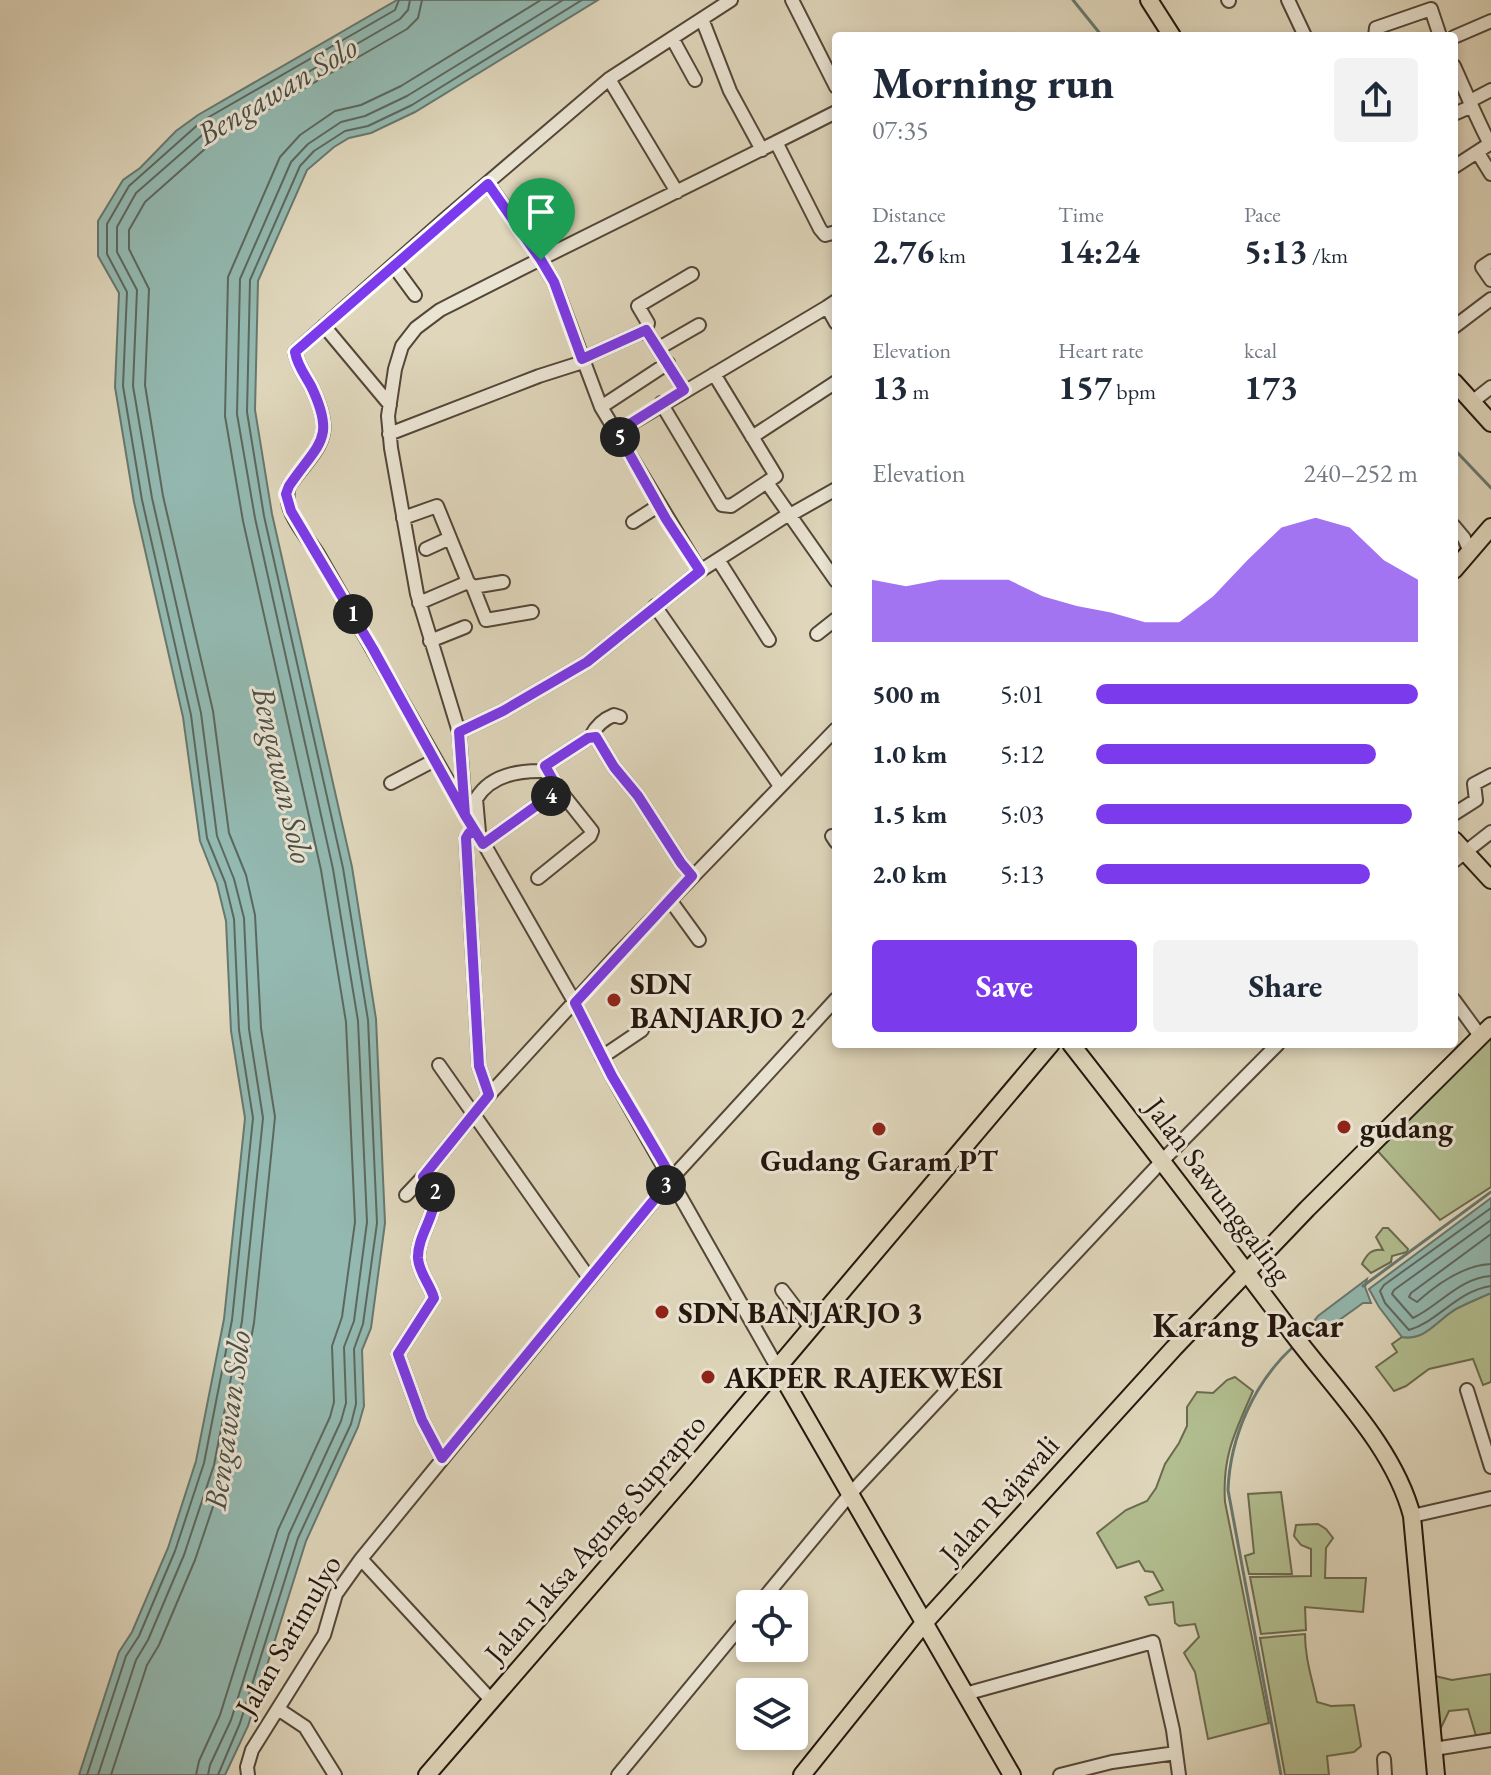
<!DOCTYPE html>
<html lang="en">
<head>
<meta charset="utf-8">
<style>
  body { margin:0; font-family:"EB Garamond",serif; background:#f2f2f3; color:#1f2937; height:100vh; display:flex; flex-direction:column; font-size:30px; white-space:nowrap }
  * { box-sizing:border-box; margin:0 }
  p { font-size:26px; color:#747a83 }
  .icon { flex:none; width:44px; height:44px; fill:none; stroke:currentColor; stroke-width:2; stroke-linecap:round; stroke-linejoin:round }
  .map { position:relative; flex:1; overflow:hidden }
  .details { position:absolute; left:832px; top:32px; width:626px; height:1016px; display:flex; flex-direction:column; background:#fff; border-radius:8px; box-shadow:0 4px 12px #0003 }
  .details>* { flex:none }
  .controls { position:absolute; left:736px; top:1590px; display:grid; gap:16px }
  .controls a { display:grid; place-items:center; width:72px; height:72px; border-radius:8px; background:#fff; box-shadow:0 4px 12px #0003; font-size:40px }
  .pin { position:absolute; display:grid; place-items:center; width:68px; height:68px; color:#fff; margin:-82px -34px; border-radius:50% 50% 50% 0; rotate:-45deg; box-shadow:0 0 8px #0007 }
  .pin .icon { rotate:45deg }
  .km { position:absolute; width:40px; height:40px; margin:-20px; border-radius:50%; background:#222; color:#fff; font-size:22px; line-height:40px; text-align:center }
  .round { display:grid; place-items:center; flex:none; width:84px; height:84px; border-radius:8px; background:#f2f2f3 }
  .headline { display:flex; align-items:center; justify-content:space-between; height:136px; padding:0 40px }
  h1 { font-size:44px; font-weight:700; line-height:60px }
  .stats { display:grid; grid-template-columns:repeat(3,1fr); gap:12px; height:136px; padding:8px 40px }
  .stats div { display:grid; align-content:center }
  .stats b { font-size:34px; font-weight:700 }
  .stats small { font-size:22px; font-weight:400 }
  .stats p { font-size:22px }
  .chart { height:224px; padding:16px 40px }
  .chart p { display:flex; justify-content:space-between }
  .chart svg { width:100%; height:144px; margin-top:8px; fill:#7c3aed; opacity:.7 }
  .cta { display:flex; gap:16px; margin-top:auto; padding:16px 40px }
  .cta a { flex:1; height:92px; border-radius:8px; background:#7c3aed; color:#fff; font-size:32px; font-weight:700; line-height:92px; text-align:center }
  .cta a+a { background:#f2f2f3; color:#1f2937 }
  ul { padding:0 40px; list-style:none; font-size:26px }
  li { display:grid; grid-template-columns:128px 96px 1fr; align-items:center; height:60px }
  li i { height:20px; border-radius:10px; background:#7c3aed }
  .map>svg:first-child { display:block }
</style>
</head>
<body>
<div class="map">
<svg width="1491" height="1775" viewBox="0 0 1491 1775">
  <rect width="100%" height="100%" fill="#dfd6bb"/>
  <filter id="stains"><feTurbulence type="fractalNoise" baseFrequency=".0025" numOctaves="4"/><feColorMatrix values="0 0 0 0 .2 0 0 0 0 .09 0 0 0 0 .02 0 0 0 .5 -.17"/></filter>
  <radialGradient id="worn" r=".72"><stop offset=".6" stop-color="#630" stop-opacity="0"/><stop offset="1" stop-color="#630" stop-opacity=".3"/></radialGradient>
  <path fill="#b2be90" stroke="#6b6a4e" stroke-width="2" d="M1491,1033V1187L1440,1220L1375,1148Z
    M1383,1228H1388L1408,1249L1407,1252L1392,1256L1391,1262L1371,1273L1362,1264C1367,1254 1372,1248 1383,1250L1376,1237Z
    M1491,1293V1382L1483,1385L1473,1359L1429,1369L1406,1386L1394,1391L1376,1367L1397,1352L1392,1344L1402,1337C1426,1341 1438,1319 1456,1309C1467,1303 1480,1298 1491,1293Z
    M1235,1377L1253,1391C1235,1432 1222,1456 1225,1502L1269,1723L1208,1739L1195,1672L1184,1653L1199,1637L1195,1624L1179,1626L1175,1623L1173,1602L1149,1605L1145,1597L1163,1590L1153,1572L1145,1571L1139,1561L1117,1568L1097,1533L1126,1510L1147,1501L1156,1488L1165,1464L1179,1443L1187,1426V1407L1197,1392L1213,1393L1227,1380Z
    M1281,1492L1292,1574H1249L1245,1556L1254,1553L1248,1494Z
    M1318,1524L1326,1529L1333,1538L1326,1548L1325,1578H1366L1363,1612L1305,1607L1306,1630L1261,1634L1250,1577L1311,1576V1549L1301,1545L1294,1536L1296,1525Z
    M1305,1634C1305,1659 1312,1678 1317,1702L1331,1706L1354,1705L1361,1746L1354,1752L1327,1756L1329,1775H1285L1260,1638Z
    M1491,1674V1747H1462V1738L1476,1736L1468,1709L1449,1711L1437,1736L1435,1676L1452,1680Z"/>
  <path fill="#93b9b1" stroke="#67786f" stroke-width="2" d="M397,0H598L415,112L371,133L349,138L334,147L307,170L258,281L255,410L272,514L352,867L376,1019L385,1223L371,1328L362,1350L364,1406L358,1427L306,1541L248,1726L225,1775H79L119,1652L132,1632L168,1548L196,1461L224,1319L245,1118L231,1031L226,921L217,884L200,841L183,717L134,502L115,387L119,293L98,256V221L123,180L140,168L176,131L198,115Z
    M1491,1198V1293C1480,1298 1467,1303 1456,1309C1438,1319 1426,1341 1402,1337L1379,1307L1369,1289Z
    M1367,1279L1365,1287L1371,1303H1363L1317,1336L1309,1337L1305,1332L1318,1316Z"/>
  <g fill="none" stroke-linecap="round" stroke-linejoin="round">
    <path stroke="#5c685f" stroke-width="2" d="M1491,1208L1384,1285L1380,1291L1385,1303L1409,1330C1439,1321 1457,1291 1491,1286
      M1491,1220L1394,1290L1392,1294L1413,1318C1439,1306 1459,1278 1491,1276
      M1491,1234L1411,1293L1409,1297L1417,1302C1436,1285 1464,1265 1491,1264
      M87,1775L126,1656L139,1636L175,1551L204,1463L232,1320L253,1118L239,1030L234,919L225,882L207,838L191,715L142,500L123,386L127,292L107,254V224L129,186L202,121L395,10L399,0
      M98,1775L136,1660L148,1640L184,1555L214,1465L242,1321L263,1118L249,1029L244,918L234,879L217,836L201,713L152,498L133,386L137,290L117,252V227L136,193L208,130L400,19L408,10L410,0
      M111,1775L147,1665L159,1645L195,1560L226,1468L254,1323L275,1117L261,1028L255,915L246,875L229,833L213,711L163,496L145,385L149,289L129,249V230L145,202L215,140L407,29L418,18L422,0
      M196,1775L199,1761L220,1715L278,1530L330,1417L334,1402L332,1346L342,1317L355,1222L346,1022L321,870L243,521L225,416L228,277L280,157L300,135L335,111L361,105L401,86L541,0
      M208,1775L210,1765L231,1720L289,1534L341,1421L346,1403L344,1347L354,1321L367,1222L358,1021L333,869L255,518L237,414L240,279L291,162L308,144L341,122L365,116L407,96L563,0
      M218,1775L240,1723L298,1538L351,1424L356,1404L354,1349L363,1324L377,1223L368,1020L343,868L264,516L247,412L250,280L300,166L314,151L345,131L368,126L412,105L582,0"/>
    <path stroke="#67786f" stroke-width="3" d="M1073,0L1102,36
      M1454,449L1491,488
      M1363,1286L1491,1192
      M1281,1775L1228,1490C1230,1437 1254,1382 1294,1346"/>
    <g stroke="#534638" stroke-width="16">
      <path id="minor" d="M731,0L609,79L444,220L295,352C297,365 305,375 311,386C337,439 319,444 289,486C281,510 306,535 318,554L575,1003L612,1076L777,1367
        M792,0L836,87
        M1228,0L1229,1
        M1288,0L1305,36
        M702,19L730,91L762,150
        M1375,36L1376,28L1431,9L1440,36
        M1454,37L1491,21
        M672,38L695,80
        M1454,66C1466,92 1476,118 1490,144
        M609,79L677,192
        M1470,101L1491,90
        M1454,114L1470,107
        M776,142L820,229L825,235L836,232
        M1478,153L1491,174
        M1454,167L1491,143
        M488,184L533,247L554,282L601,407L700,571
        M1491,261L1482,267L1491,280
        M393,265L415,295
        M836,301L827,307L836,323
        M324,326L390,405
        M1454,327L1491,299
        M646,330L684,390
        M659,348L699,325
        M582,359L646,330L648,323L638,306L692,274
        M1472,402L1491,387
        M661,403L722,505L731,506L776,476L714,374
        M601,407L668,363
        M617,432L827,307
        M389,434L539,376L583,362
        M752,437L836,382
        M768,484L836,581
        M790,515L836,489
        M403,518L437,506L468,582L473,587L503,582
        M633,522L658,506
        M1454,526L1464,538L1470,552
        M426,549L450,538
        M719,561L769,640
        M473,587L486,620L532,612
        M419,603L468,582
        M655,606L780,786
        M817,634L836,619
        M430,641L465,627
        M459,732L503,711L587,662L700,571L789,514
        M591,736C596,726 604,719 614,715L620,717
        M391,783L435,760
        M465,809L459,732L417,594L391,448L388,416L395,369L402,346L416,328L440,310C572,242 704,179 836,112
        M1454,814L1476,800L1474,784L1491,775
        M479,832L476,799C490,775 519,770 546,771
        M476,833L473,832L466,838L479,1066L489,1095
        M832,836L836,842
        M483,844L554,793L557,787L545,766L588,738L596,737L614,767L638,796L681,863L692,876
        M1454,861L1491,832
        M538,878L590,836L592,831L557,787
        M670,900L699,940
        M1454,1000L1481,1037
        M602,1057L642,1030
        M439,1065L589,1278
        M406,1195L423,1177
        M782,1290L811,1328
        M1467,1390L1491,1467
        M442,1458L422,1420L398,1354L434,1298C430,1284 419,1273 418,1258C417,1228 452,1201 423,1177L489,1095L619,953L836,729
        M1412,1516L1491,1498
        M361,1559L492,1701
        M759,1604L851,1493L1162,1161L1278,1044
        M965,1694L1153,1642L1173,1730L1179,1775
        M278,1709L305,1727L335,1775
        M1434,1749L1491,1740
        M1384,1759L1385,1775
        M248,1775L247,1767L252,1750L324,1635L336,1594L361,1559L672,1178L836,999
        M618,1775L750,1615
        M1060,1775L1112,1762L1176,1753"/>
    </g>
    <g stroke="#24160d" stroke-width="20">
      <path id="major" d="M1149,0L1172,36
        M1454,382L1491,423
        M1454,570L1491,527
        M1454,840L1491,880
        M1071,1044C1146,1140 1220,1237 1293,1334C1335,1390 1394,1447 1412,1516L1436,1775
        M777,1367L1012,1775
        M427,1775L685,1477L1051,1044
        M802,1775L924,1623L1174,1348L1307,1209L1491,1026"/>
    </g>
    <use href="#minor" stroke="#eae4d3" stroke-width="12"/>
    <use href="#major" stroke="#dfd6bb" stroke-width="16"/>
  </g>
  <g fill="none" stroke-linecap="round" stroke-linejoin="round">
    <g stroke="#fff" stroke-width="16">
      <path id="route" d="M541,260L488,184L295,352C297,365 305,375 311,386C337,440 318,443 289,486L286,494L291,511L373,649L465,815L476,833H469L466,838L479,1066L489,1095L423,1177C452,1201 417,1228 418,1258C419,1273 430,1284 434,1298L398,1354L422,1420L442,1458L672,1178L612,1076L575,1003L692,876L681,863L638,796L614,767L596,737L588,738L545,766L557,787L554,793L483,844L465,815L459,732L503,711L587,662L700,571L666,519L617,432L684,390L646,330L582,359L554,282L541,260"/>
    </g>
    <use href="#route" stroke="#7c3aed" stroke-width="10"/>
  </g>
  <g fill="#8f2418" stroke="#eae4d3" stroke-width="3">
    <circle cx="614" cy="1000" r="8"/>
    <circle cx="1344" cy="1127" r="8"/>
    <circle cx="879" cy="1129" r="8"/>
    <circle cx="662" cy="1312" r="8"/>
    <circle cx="708" cy="1377" r="8"/>
  </g>
  <g text-anchor="middle" dominant-baseline="central" stroke-width="6" stroke-linejoin="round" paint-order="stroke">
    <g font-size="30" font-weight="bold" fill="#24160d" stroke="#eae4d3" text-anchor="start">
      <text x="630" y="983">SDN<tspan x="630" dy="34">BANJARJO 2</tspan></text>
      <text x="1360" y="1127">gudang</text>
      <text x="879" y="1160" text-anchor="middle">Gudang Garam PT</text>
      <text x="678" y="1312">SDN BANJARJO 3</text>
      <text x="724" y="1377">AKPER RAJEKWESI</text>
    </g>
    <g font-size="30" fill="#24160d" stroke="#eae4d3">
      <text transform="translate(1219 1190) rotate(53)">Jalan Sawunggaling</text>
      <text transform="translate(999 1499) rotate(-48)">Jalan Rajawali</text>
      <text transform="translate(595 1538) rotate(-49)">Jalan Jaksa Agung Suprapto</text>
      <text transform="translate(288 1635) rotate(-60)">Jalan Sarimulyo</text>
    </g>
    <g font-size="32" font-style="italic" fill="#4b4f46" stroke="#eae4d3">
      <text transform="translate(277 90) rotate(-31)">Bengawan Solo</text>
      <text transform="translate(283 775) rotate(77)">Bengawan Solo</text>
      <text transform="translate(227 1420) rotate(-82)">Bengawan Solo</text>
    </g>
    <g font-size="34" font-weight="bold" fill="#24160d" stroke="#eae4d3">
      <text x="1248" y="1325">Karang Pacar</text>
    </g>
  </g>
  <rect width="100%" height="100%" filter="url(#stains)"/>
  <rect width="100%" height="100%" fill="url(#worn)"/>
</svg>
<div class="controls">
<a><svg class="icon" aria-label="locate" viewBox="0 0 24 24"><circle cx="12" cy="12" r="6"/><path d="M12 2v4M12 18v4M2 12h4M18 12h4"/></svg></a>
<a><svg class="icon" aria-label="layers" viewBox="0 0 24 24"><path d="M12 4l9 5-9 5-9-5zM3 14l9 5 9-5"/></svg></a>
</div>
<div class="pin" style="left:541px;top:260px;background:#1e9e55"><svg class="icon" aria-label="arrive" viewBox="0 0 24 24"><path d="M6 21V4h12l-3 4 3 4H6"/></svg></div>
<b class="km" style="left:353px;top:614px">1</b>
<b class="km" style="left:435px;top:1192px">2</b>
<b class="km" style="left:666px;top:1185px">3</b>
<b class="km" style="left:551px;top:796px">4</b>
<b class="km" style="left:620px;top:437px">5</b>
<section class="details">
<div class="headline"><div><h1>Morning run</h1><p>07:35</p></div><a class="round"><svg class="icon" aria-label="share" viewBox="0 0 24 24"><path d="M12 15V3M7 8l5-5 5 5M5 13v7h14v-7"/></svg></a></div>
<div class="stats">
<div><p>Distance</p><b>2.76<small> km</small></b></div>
<div><p>Time</p><b>14:24</b></div>
<div><p>Pace</p><b>5:13<small> /km</small></b></div>
</div>
<div class="stats">
<div><p>Elevation</p><b>13<small> m</small></b></div>
<div><p>Heart rate</p><b>157<small> bpm</small></b></div>
<div><p>kcal</p><b>173</b></div>
</div>
<div class="chart"><p><span>Elevation</span>240–252 m</p>
<svg viewBox="0 0 160 44" preserveAspectRatio="none"><path d="M0 44V25L10 27L20 25L30 25L40 25L50 30L60 33L70 35L80 38L90 38L100 30L110 19L120 9L130 6L140 9L150 19L160 25V44z"/></svg>
</div>
<ul>
<li><b>500 m</b>5:01<i style="width:100%"></i></li>
<li><b>1.0 km</b>5:12<i style="width:87%"></i></li>
<li><b>1.5 km</b>5:03<i style="width:98%"></i></li>
<li><b>2.0 km</b>5:13<i style="width:85%"></i></li>
</ul>
<div class="cta"><a>Save</a><a>Share</a></div>
</section>
</div>
</body>
</html>
